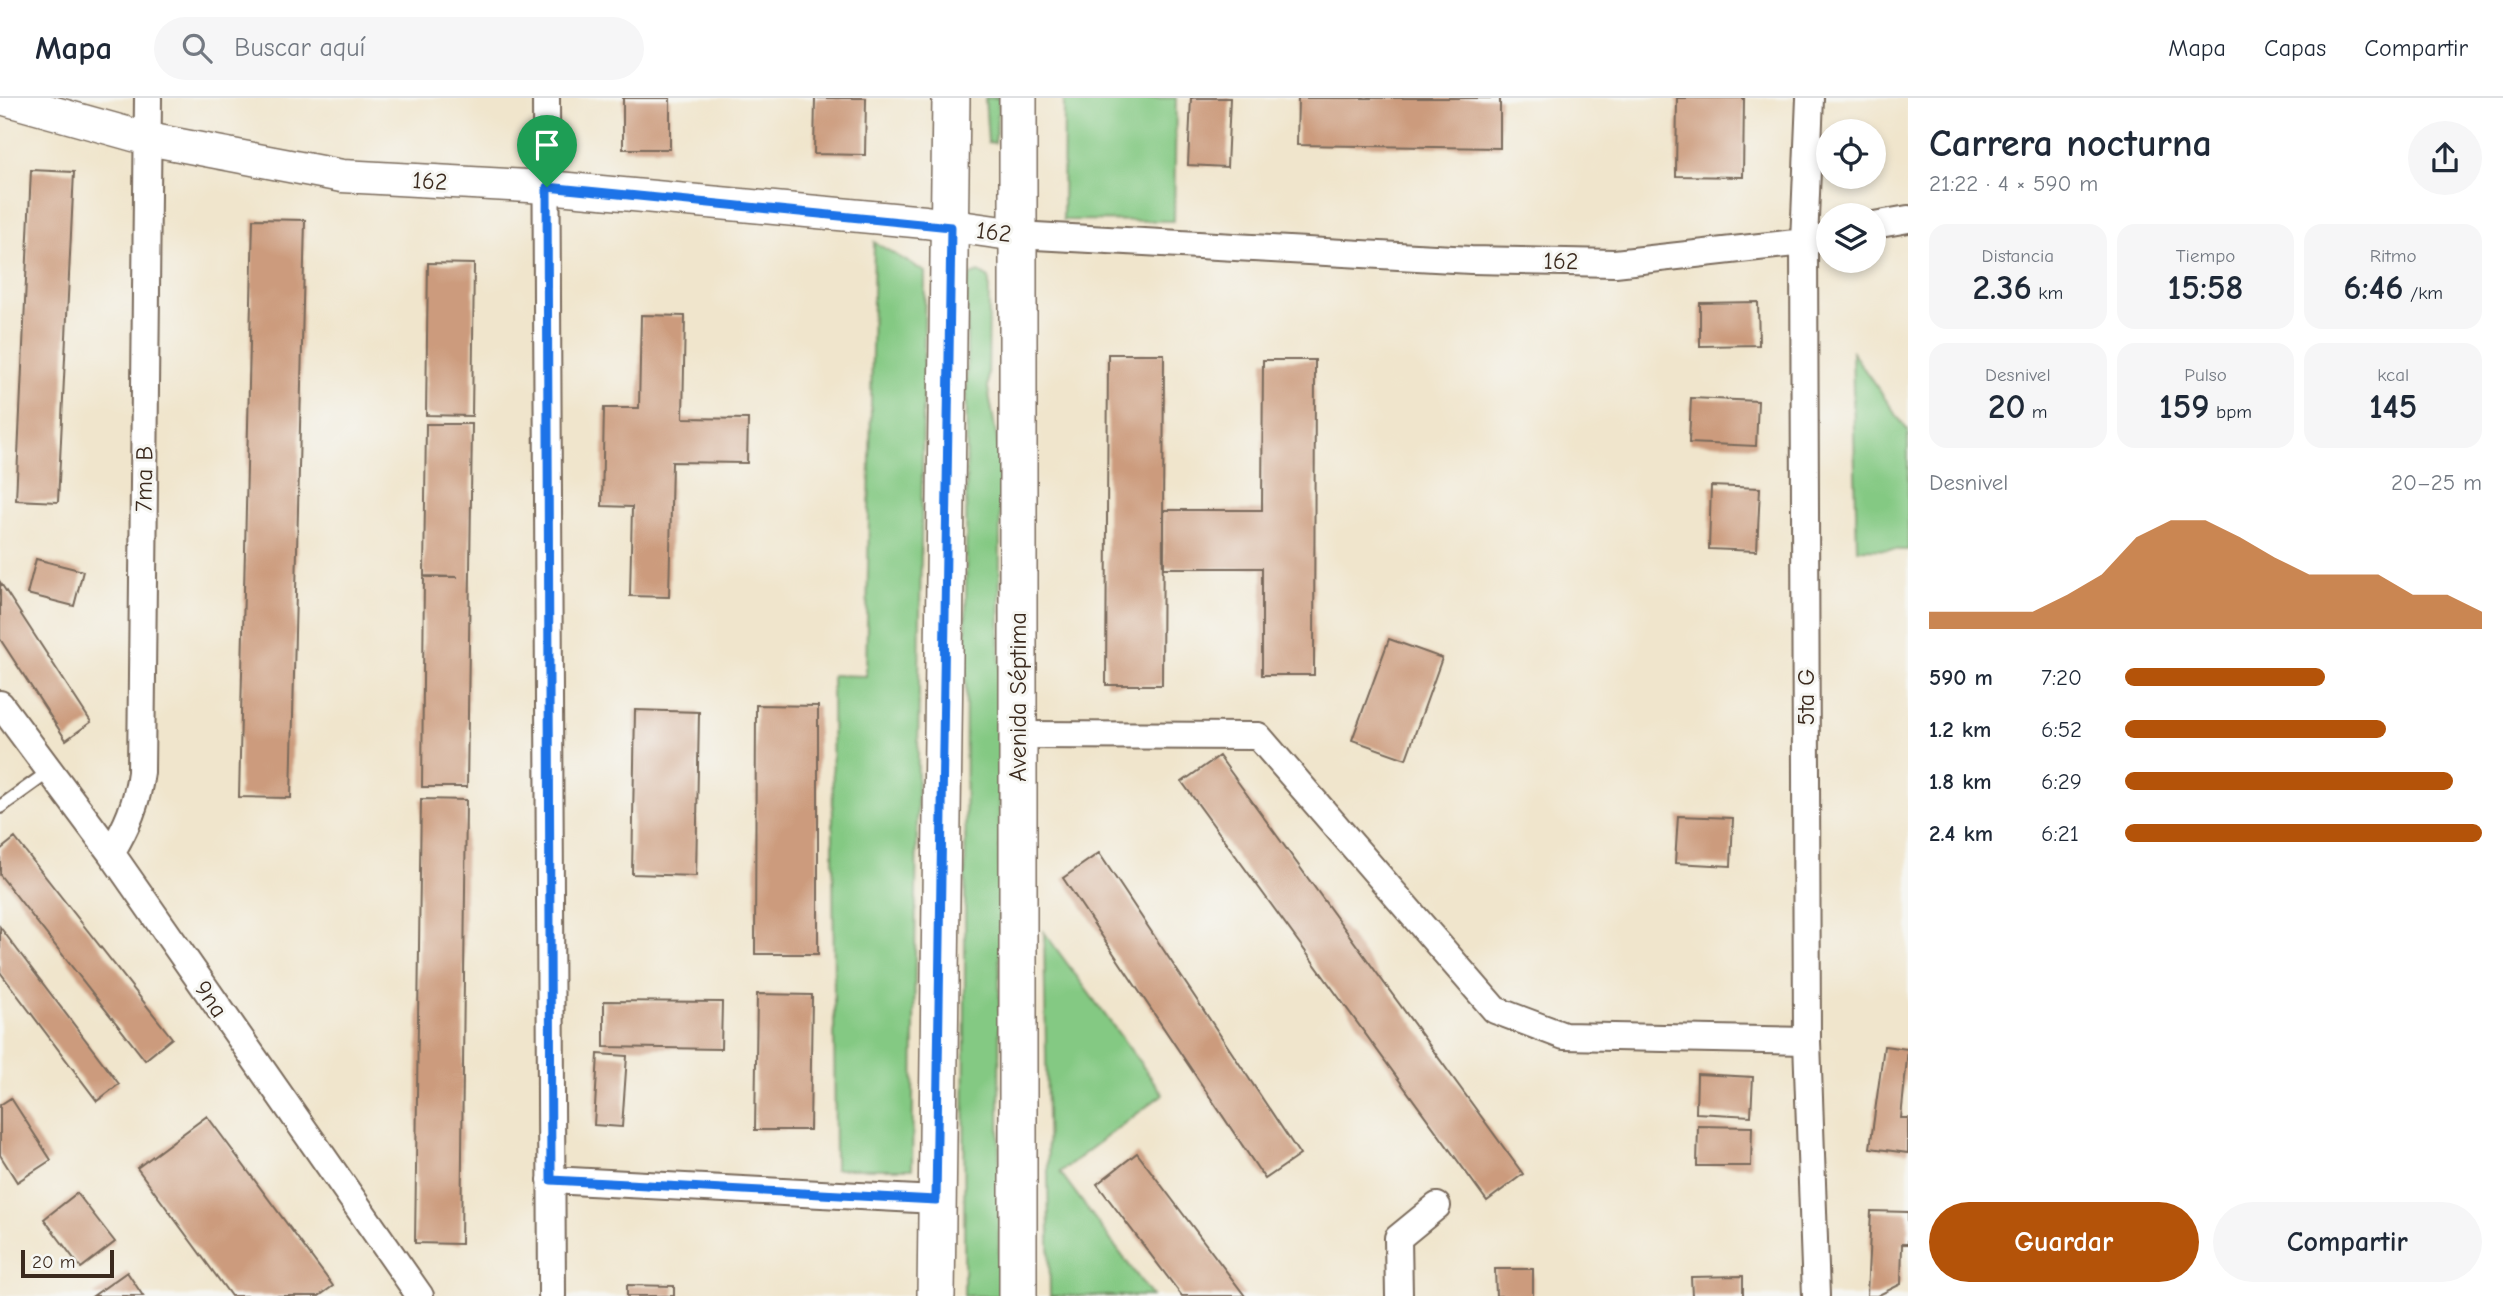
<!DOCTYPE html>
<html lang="es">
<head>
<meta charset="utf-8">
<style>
  body { margin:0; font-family:"Comic Neue",sans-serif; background:#f6f6f7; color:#1f2937; height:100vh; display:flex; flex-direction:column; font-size:26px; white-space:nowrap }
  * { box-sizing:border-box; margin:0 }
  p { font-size:23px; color:#747a83 }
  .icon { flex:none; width:38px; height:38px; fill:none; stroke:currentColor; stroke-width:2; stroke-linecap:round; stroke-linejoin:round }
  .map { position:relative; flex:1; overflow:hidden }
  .panel { display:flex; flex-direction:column; background:#fff; width:595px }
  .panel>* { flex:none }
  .fabs { position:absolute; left:1816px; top:21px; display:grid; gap:14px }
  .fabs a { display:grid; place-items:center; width:70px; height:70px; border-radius:50%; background:#fff; box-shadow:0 4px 10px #0003; font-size:35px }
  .scale { position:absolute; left:21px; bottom:18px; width:93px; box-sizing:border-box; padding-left:7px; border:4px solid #3b2a1e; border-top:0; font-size:19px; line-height:24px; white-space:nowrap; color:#3b2a1e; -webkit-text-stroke:5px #f6f6f2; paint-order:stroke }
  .pin { position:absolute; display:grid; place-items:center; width:60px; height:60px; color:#fff; margin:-72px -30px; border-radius:50% 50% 50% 0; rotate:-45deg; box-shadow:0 0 7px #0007 }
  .pin .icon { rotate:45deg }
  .round { display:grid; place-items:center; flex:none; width:74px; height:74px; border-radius:37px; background:#f6f6f7 }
  .head { display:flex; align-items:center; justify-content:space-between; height:119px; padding:0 21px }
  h1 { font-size:38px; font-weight:800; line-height:52px }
  .stats { display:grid; grid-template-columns:repeat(3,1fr); gap:10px; height:119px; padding:7px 21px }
  .stats div { display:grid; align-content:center; border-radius:18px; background:#f6f6f7; text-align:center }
  .stats b { font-size:35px; font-weight:800 }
  .stats small { font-size:19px; font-weight:400 }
  .stats p { font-size:19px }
  .chart { height:196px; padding:14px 21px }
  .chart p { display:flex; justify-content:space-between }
  .chart svg { width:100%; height:126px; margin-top:7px; fill:#b45309; opacity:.7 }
  .cta { display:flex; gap:14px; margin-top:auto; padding:14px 21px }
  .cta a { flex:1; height:80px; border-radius:42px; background:#b45309; color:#fff; font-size:28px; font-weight:800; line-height:80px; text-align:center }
  .cta a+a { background:#f6f6f7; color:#1f2937 }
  ul { padding:0 21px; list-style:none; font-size:23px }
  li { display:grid; grid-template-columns:112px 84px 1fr; align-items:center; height:52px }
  li i { height:18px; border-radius:9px; background:#b45309 }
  header { display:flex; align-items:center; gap:42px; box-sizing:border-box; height:98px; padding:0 35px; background:#fff; border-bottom:2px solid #e0e1e3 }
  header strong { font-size:33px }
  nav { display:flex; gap:38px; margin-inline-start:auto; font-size:24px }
  .search { width:490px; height:63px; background:#f6f6f7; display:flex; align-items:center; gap:18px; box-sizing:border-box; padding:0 24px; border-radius:38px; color:#747a83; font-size:26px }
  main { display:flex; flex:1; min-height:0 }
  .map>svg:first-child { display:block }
</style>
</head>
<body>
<header>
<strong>Mapa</strong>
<div class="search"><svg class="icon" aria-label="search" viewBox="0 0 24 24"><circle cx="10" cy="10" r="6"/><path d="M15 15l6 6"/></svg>Buscar aquí</div>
<nav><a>Mapa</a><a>Capas</a><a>Compartir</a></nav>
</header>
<main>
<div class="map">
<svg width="1908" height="1198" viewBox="0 0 1908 1198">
  <rect width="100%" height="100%" fill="#f6f6f2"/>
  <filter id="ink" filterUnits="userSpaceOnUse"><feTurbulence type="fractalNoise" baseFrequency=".0143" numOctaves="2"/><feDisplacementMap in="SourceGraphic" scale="14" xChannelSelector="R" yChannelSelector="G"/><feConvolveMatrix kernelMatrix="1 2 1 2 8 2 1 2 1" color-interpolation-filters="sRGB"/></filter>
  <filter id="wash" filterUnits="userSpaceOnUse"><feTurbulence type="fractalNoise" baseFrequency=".00686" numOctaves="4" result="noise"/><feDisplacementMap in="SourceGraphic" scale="28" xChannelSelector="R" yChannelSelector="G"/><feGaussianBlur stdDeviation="1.57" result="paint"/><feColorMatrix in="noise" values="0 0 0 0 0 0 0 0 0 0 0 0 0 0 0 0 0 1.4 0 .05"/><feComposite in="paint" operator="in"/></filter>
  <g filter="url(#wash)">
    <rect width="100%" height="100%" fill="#f0e5cc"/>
    <path fill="#84c983" stroke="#607a50" stroke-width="2" d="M985,0H999L995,45L988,44Z
      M1064,0H1176L1174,123L1063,122Z
      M874,144L925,174L912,1071H835L832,577L866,578Z
      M979,174L989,180L988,290L1000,359L999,1198H964L967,189L970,177Z
      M1852,254L1908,333V452L1857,451Z
      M1044,834L1163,996L1060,1074L1152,1198H1050Z"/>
    <g id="blocks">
      <path fill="#cc9b7d" d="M623,0H670V51H623Z
        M815,0H866L865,57L814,56Z
        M1191,0H1230L1227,69L1188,67Z
        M1298,0H1500V50L1297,47Z
        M1677,0H1744L1743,79L1676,78Z
        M31,72L74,74L58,404L16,402Z
        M253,121L305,122L291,700L239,699Z
        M428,165L474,166L472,318L426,317Z
        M1758,204L1759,247L1700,248V205Z
        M641,217L685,218L683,320L748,321L747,365L672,364L669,499L630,498L632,409L602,408L604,310H639Z
        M1108,256H1164L1162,587H1106Z
        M1263,262H1315L1314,577H1262V470H1164V412H1262Z
        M1691,300L1758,303L1756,348L1689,345Z
        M426,326H472L467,689H422L424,479H458L424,478Z
        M1711,388L1760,390L1757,453L1709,451Z
        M36,461L83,473L74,508L27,496Z
        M0,484L91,624L66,642L0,541Z
        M1389,541L1442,560L1406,661L1352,642Z
        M756,607L818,608V856H755Z
        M635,612L699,614L696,778L632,776Z
        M1219,658L1523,1076L1487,1103L1182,684Z
        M421,701L466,702L461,1146L415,1145Z
        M1678,718L1733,720L1731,768L1675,765Z
        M15,740L172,940L145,962L0,777V752Z
        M1099,755L1300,1057L1265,1081L1063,780Z
        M0,829L119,986L97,1003L0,874Z
        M757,896L812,897L810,1032H755Z
        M604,903L722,904L721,951L604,949Z
        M1884,948L1908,951L1901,1020H1908V1055L1870,1050Z
        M598,956L627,958L622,1029L594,1027Z
        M1697,976L1753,979L1751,1018L1696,1015Z
        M11,1000L51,1062L17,1084L0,1057V1007Z
        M207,1018L333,1188L319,1198H231L137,1070Z
        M1698,1028L1752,1029L1751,1068H1697Z
        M1137,1055L1245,1198H1182L1097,1086Z
        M77,1095L115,1144L81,1170L44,1121Z
        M1871,1113L1908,1114V1146H1902L1901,1186L1877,1198H1867Z
        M1495,1171H1533V1198H1496Z
        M127,1174L143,1198H93Z
        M1743,1178V1198H1692L1691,1179Z
        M627,1187L674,1188V1198H627Z"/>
    </g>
  </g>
  <g filter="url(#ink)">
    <use href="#blocks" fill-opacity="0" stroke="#7a6b5b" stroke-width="2"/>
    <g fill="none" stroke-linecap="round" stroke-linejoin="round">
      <g stroke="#7a6b5b" stroke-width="16">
        <path id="service" d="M0,709L50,673"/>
      </g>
      <g stroke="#7a6b5b" stroke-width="30">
        <path id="minor" d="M546,0L552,1198
          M1810,0L1804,144L1807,943L1816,1198
          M1874,127L1908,121
          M1017,137L1471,162L1615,165L1804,144L1829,138
          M0,606L111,755L420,1198
          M1018,637L1258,638L1495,912L1564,938L1807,943
          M111,755C127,728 137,706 141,674L148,0
          M551,1082L936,1102
          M1399,1198L1398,1140L1437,1108"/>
      </g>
      <g stroke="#7a6b5b" stroke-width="35">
        <path id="tertiary" d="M1,0L148,41L342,78L547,89L925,124L1017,137"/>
      </g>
      <g stroke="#7a6b5b" stroke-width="40">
        <path id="secondary" d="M936,1198L951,0
          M1018,1198V0"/>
      </g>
      <use href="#service" stroke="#fff" stroke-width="12"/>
      <use href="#minor" stroke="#fff" stroke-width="26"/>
      <use href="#tertiary" stroke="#fff" stroke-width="32"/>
      <use href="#secondary" stroke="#fff" stroke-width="37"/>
    </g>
  </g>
  <g fill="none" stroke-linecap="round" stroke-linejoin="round" filter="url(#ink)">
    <g stroke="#fff" stroke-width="14">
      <path id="route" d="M547,89L951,129L936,1102L551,1082Z"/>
    </g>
    <use href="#route" stroke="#1a73e8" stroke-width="9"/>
  </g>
  <g text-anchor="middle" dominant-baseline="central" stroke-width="6" stroke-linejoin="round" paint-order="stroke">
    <g font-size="24" fill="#3b2a1e" stroke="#f6f6f2">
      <text transform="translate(430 83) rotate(3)">162</text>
      <text transform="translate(994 134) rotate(7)">162</text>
      <text transform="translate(1561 163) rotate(1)">162</text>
      <text transform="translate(144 381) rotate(-89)">7ma B</text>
      <text transform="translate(1018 599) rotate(-90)">Avenida Séptima</text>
      <text transform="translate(1806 599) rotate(-90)">5ta G</text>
      <text transform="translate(211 901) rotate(55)">9na</text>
    </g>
  </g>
</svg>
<div class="fabs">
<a><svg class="icon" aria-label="locate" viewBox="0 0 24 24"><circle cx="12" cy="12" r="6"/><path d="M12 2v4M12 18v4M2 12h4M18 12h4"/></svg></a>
<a><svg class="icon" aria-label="layers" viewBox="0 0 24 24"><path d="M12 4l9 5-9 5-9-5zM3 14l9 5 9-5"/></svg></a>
</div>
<div class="scale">20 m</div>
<div class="pin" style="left:547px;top:89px;background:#1e9e55"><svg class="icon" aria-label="arrive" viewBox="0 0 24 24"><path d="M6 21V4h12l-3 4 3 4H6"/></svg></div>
</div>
<section class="panel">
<div class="head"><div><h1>Carrera nocturna</h1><p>21:22 · 4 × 590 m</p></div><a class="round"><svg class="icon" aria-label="share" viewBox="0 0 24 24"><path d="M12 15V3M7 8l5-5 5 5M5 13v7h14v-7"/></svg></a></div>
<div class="stats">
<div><p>Distancia</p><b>2.36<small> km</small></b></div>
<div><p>Tiempo</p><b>15:58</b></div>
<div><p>Ritmo</p><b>6:46<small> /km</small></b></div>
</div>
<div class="stats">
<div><p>Desnivel</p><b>20<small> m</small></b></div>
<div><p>Pulso</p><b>159<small> bpm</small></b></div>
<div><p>kcal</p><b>145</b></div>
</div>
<div class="chart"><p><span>Desnivel</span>20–25 m</p>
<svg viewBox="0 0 160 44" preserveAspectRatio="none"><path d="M0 44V38L10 38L20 38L30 38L40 32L50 25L60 12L70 6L80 6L90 12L100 19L110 25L120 25L130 25L140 32L150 32L160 38V44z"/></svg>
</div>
<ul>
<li><b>590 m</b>7:20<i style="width:56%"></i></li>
<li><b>1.2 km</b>6:52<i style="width:73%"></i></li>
<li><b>1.8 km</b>6:29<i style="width:92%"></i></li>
<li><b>2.4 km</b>6:21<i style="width:100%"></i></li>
</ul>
<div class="cta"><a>Guardar</a><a>Compartir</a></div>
</section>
</main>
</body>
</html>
